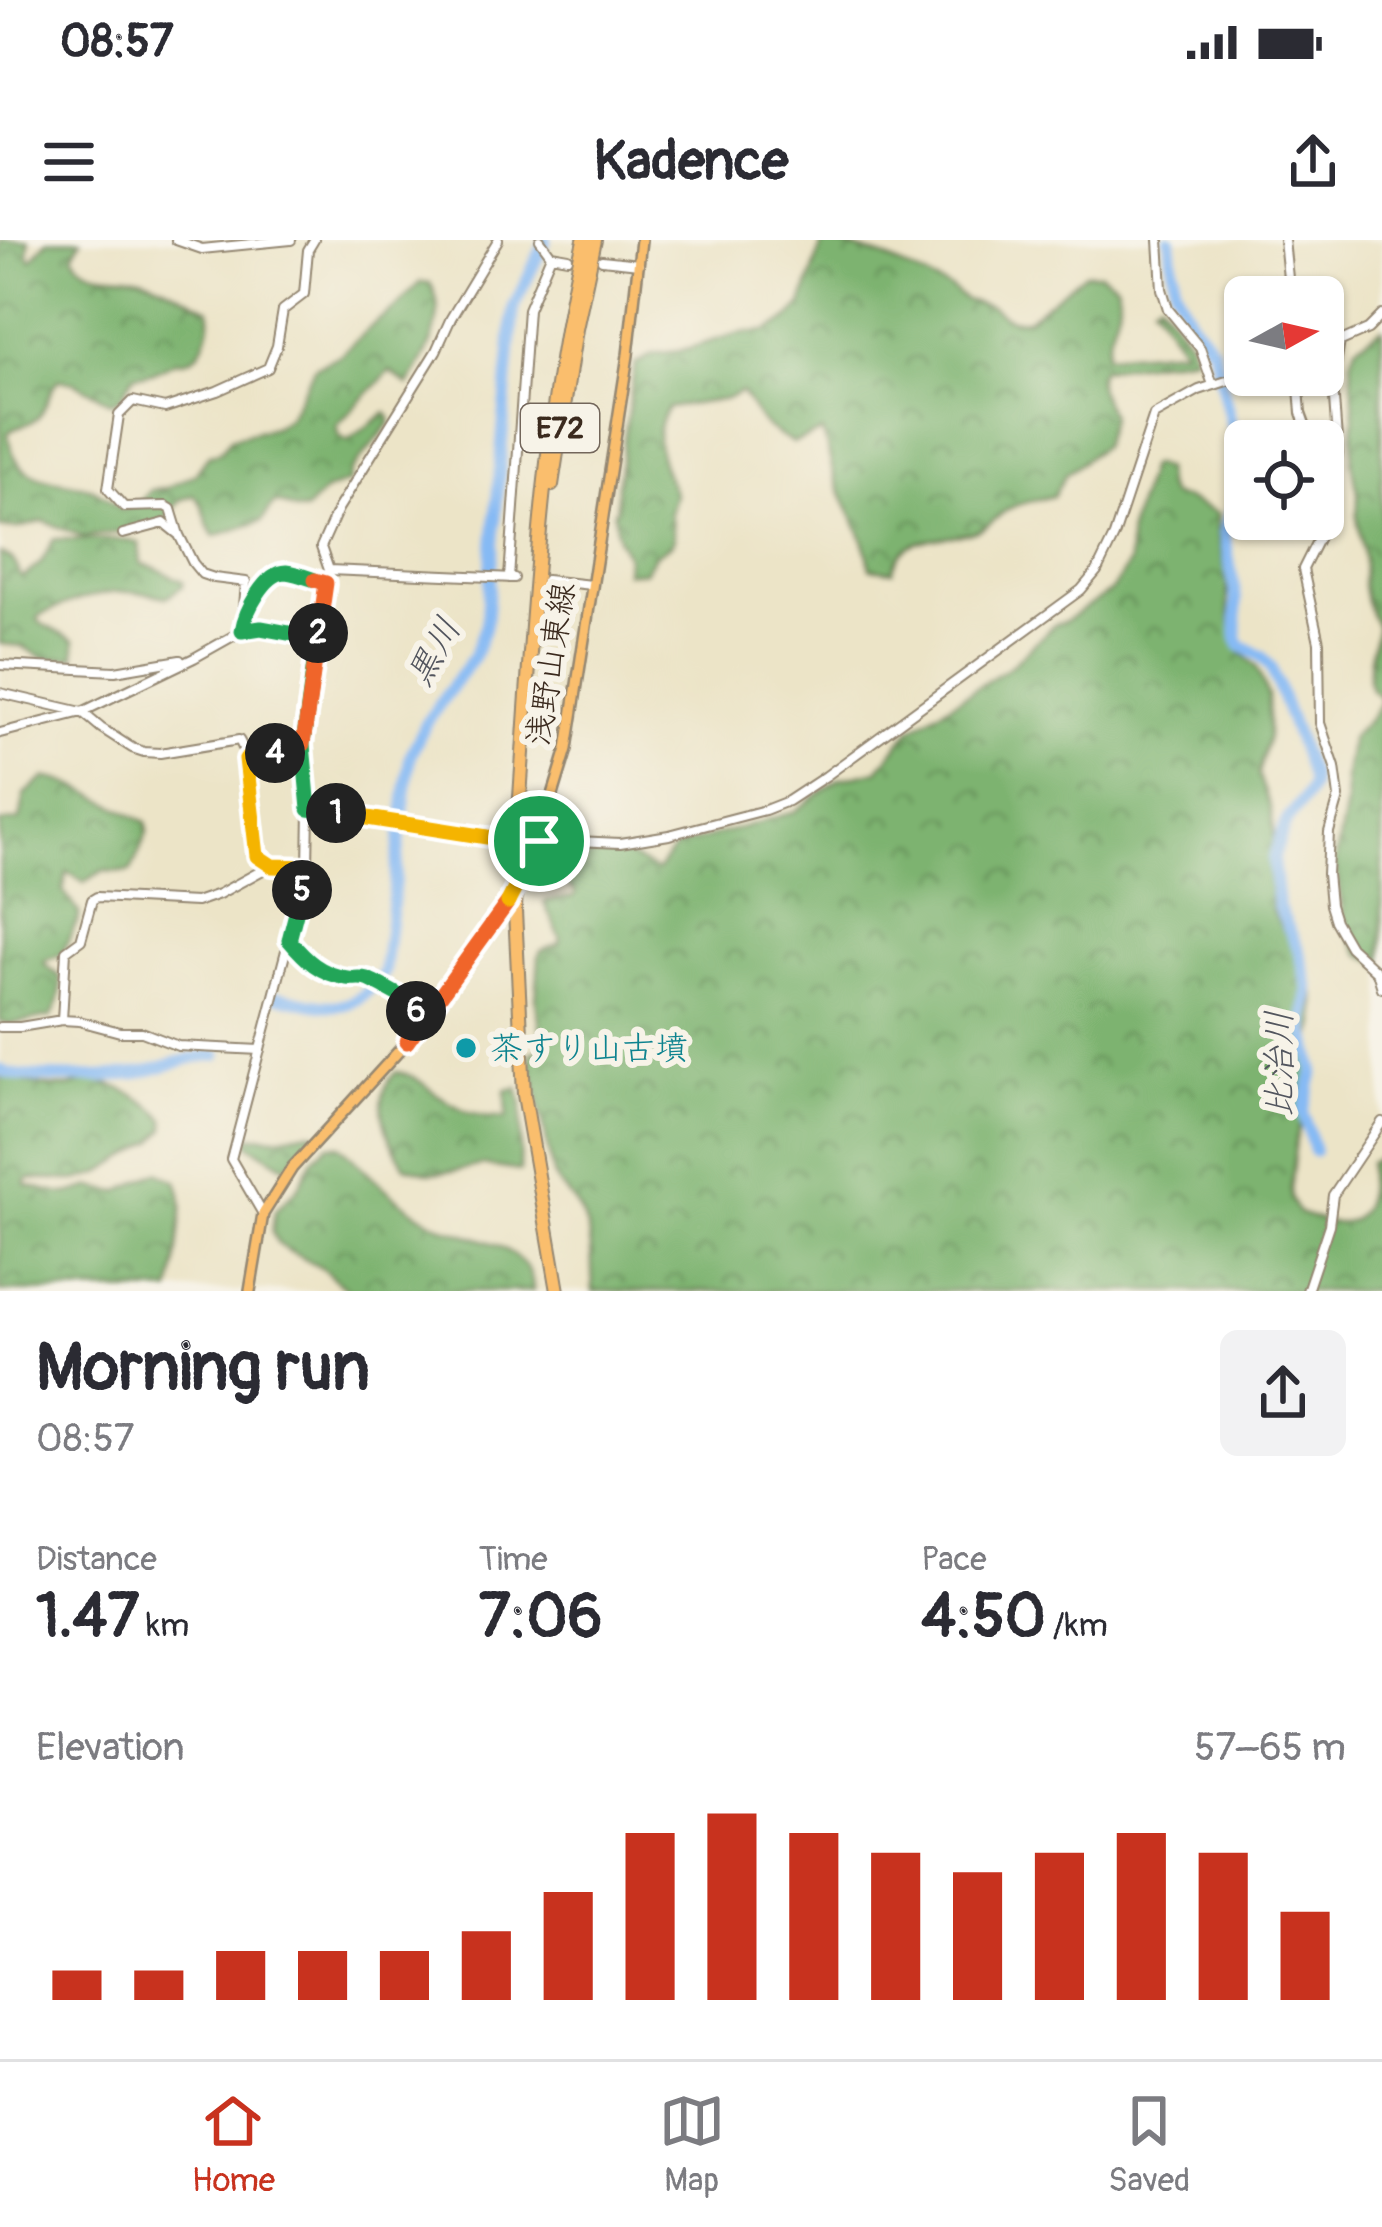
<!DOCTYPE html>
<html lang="en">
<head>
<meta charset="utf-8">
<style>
  body { margin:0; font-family:Pangolin,"Klee One",sans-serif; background:#f2f2f3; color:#2b2b33; height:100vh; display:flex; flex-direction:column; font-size:45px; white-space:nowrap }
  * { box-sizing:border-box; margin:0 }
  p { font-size:39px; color:#7c7c81 }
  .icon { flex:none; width:66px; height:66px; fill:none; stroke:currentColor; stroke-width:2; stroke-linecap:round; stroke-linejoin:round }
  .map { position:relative; height:1051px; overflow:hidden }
  .drawer { display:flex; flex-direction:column; background:#fff; flex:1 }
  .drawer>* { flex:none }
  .needle { width:78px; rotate:82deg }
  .controls { position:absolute; left:1224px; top:36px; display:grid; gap:24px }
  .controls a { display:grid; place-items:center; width:120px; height:120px; border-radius:18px; background:#fff; box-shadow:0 3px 9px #0004; font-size:60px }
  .pin { position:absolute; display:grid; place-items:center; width:102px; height:102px; color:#fff; margin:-51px; border:6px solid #fff; border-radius:50%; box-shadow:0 3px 12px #0007 }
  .km { position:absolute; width:60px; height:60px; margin:-30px; border-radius:50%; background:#222; color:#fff; font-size:33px; line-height:60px; text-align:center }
  .round { display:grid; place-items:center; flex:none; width:126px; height:126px; border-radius:18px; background:#f2f2f3 }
  .summary { display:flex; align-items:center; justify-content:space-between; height:204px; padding:0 36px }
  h1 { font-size:66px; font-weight:800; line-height:90px }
  .stats { display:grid; grid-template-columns:repeat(3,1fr); gap:18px; height:204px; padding:12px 36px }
  .stats div { display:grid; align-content:center }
  .stats b { font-size:60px; font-weight:800 }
  .stats small { font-size:33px; font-weight:400 }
  .stats p { font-size:33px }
  .chart { height:336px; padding:24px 36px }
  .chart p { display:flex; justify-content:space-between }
  .chart svg { width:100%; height:216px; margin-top:12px; stroke:#c8321e; stroke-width:6 }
  .status { display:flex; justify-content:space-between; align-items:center; height:84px; padding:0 60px; background:#fff; direction:ltr }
  .status svg { height:33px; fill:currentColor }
  header { display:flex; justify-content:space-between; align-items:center; height:156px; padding:0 36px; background:#fff; font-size:54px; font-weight:800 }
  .dock { display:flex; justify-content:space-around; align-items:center; height:168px; border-top:3px solid #e1e1e2; background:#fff; font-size:33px; color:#7c7c81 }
  .dock a { display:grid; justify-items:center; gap:6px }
  .dock .selected { color:#c8321e }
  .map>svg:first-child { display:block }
</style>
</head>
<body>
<div class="status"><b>08:57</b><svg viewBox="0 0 49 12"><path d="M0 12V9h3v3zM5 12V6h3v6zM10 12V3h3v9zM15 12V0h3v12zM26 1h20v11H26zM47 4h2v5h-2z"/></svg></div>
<header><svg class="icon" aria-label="menu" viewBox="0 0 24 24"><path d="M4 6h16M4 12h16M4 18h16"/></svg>Kadence<svg class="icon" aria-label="share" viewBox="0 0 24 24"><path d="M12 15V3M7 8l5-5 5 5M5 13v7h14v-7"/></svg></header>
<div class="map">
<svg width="1382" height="1051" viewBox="0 0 1382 1051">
  <defs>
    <pattern id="forest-crowns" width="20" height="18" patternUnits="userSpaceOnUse" patternTransform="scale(3)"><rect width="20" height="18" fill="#7db370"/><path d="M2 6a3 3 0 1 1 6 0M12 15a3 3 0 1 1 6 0" fill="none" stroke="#68925b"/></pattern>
  </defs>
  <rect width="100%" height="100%" fill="#f7f3e8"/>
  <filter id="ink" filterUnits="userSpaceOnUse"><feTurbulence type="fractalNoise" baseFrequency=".00833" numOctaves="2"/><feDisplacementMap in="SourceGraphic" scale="24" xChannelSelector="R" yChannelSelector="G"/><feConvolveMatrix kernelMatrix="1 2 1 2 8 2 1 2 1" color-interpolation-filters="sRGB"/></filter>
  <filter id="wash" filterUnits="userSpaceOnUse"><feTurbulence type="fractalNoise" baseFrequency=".004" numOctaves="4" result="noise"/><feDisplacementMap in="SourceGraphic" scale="48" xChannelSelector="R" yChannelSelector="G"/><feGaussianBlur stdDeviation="2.7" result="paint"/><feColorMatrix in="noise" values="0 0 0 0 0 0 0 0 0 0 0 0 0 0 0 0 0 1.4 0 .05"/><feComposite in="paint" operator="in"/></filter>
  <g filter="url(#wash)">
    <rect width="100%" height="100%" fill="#ece4c7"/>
    <path fill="url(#forest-crowns)" stroke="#5c6e47" stroke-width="3" d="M0,0H29L28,15L31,20L48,0H81L73,15C88,42 120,30 145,38C167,46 188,59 209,69C213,84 205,113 189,119C171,126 188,116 170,124C153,132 155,134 134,135L120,158L111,162L74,142L58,140C48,151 48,168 37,178C27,187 18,184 8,193C15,247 54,236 90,248C102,252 112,262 122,270L137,266L151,250L165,249L195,234L208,216L221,211L231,198L276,186L289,177L315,127L340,115L376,82L397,67L420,42L430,43C450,76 426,117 408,145L390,131L337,185L338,195L347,201L386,173L390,178V183L350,232L349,242L325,251L306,270C293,274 286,262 274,263L262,281L215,296C203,284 208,266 194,255L180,260L165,280L135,290L83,297L44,281L19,288H0Z
      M823,0L881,16L953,50L965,60L992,67L1005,77L1014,80L1028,79L1085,33H1100L1117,44C1125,72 1106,88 1106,115L1183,109L1153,64L1159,60L1190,102L1194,116L1101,129C1092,144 1104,161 1111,175L1102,206L1066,234L1053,256C1038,260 1019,262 1007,270C996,277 987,289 974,292C946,300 899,293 893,331L870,328C867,298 850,274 838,247C830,228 830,210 822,192L793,203C763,189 758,179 742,152L726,159L668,168C648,193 662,228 675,254L670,273L674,299L672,304L655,315L644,332H626L627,316L618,298L614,272L617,268V247L635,125L653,114L679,111L740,93L766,91L786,81L802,65Z
      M1382,88V460L1371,449L1368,439L1370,418L1377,387L1366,362L1363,346L1364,320L1357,277L1358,255L1352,223L1354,179L1351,121L1356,106Z
      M1154,225L1164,229L1165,245L1170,255L1185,259L1218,274L1217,290L1227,339L1228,366L1234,397L1241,412L1256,426L1268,456V496L1258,534L1270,567L1274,591V607L1269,622L1272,671L1300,716L1312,744L1315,761L1316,784L1311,800L1314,838L1296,899L1290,949L1291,960L1298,973C1310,976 1324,983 1336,983C1369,986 1368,945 1369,923L1382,917V1051H593C591,1025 594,997 581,973C574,959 560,949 553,934L530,817L532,812L543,807L536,759L539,716L541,711L559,704L561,699L544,663L548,660L574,657L575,652L560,638L547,614L571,620L619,611L657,631L671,612L679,606L794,572L839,539L878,530L911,489L1008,428L1054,385L1064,382L1111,351L1129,323V291L1149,226Z
      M54,299L129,300L139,303L141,324C157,326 167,335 183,341V346L166,357C117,345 84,356 40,375L38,380L42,384L75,401V417L44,419L22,406L0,404V313C12,318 17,323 20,336H25L41,323Z
      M1382,460V726L1360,714L1346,691L1335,624L1346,564L1345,536L1351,498L1370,478Z
      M45,538C68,537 122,571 146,582L147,593L132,629L128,632L103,631L84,642L67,632L63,651L79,673V678L61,715L46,720L44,724L60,737C62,751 59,765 51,777L10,784L0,782V583L20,580L25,554Z
      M396,832C415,834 425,846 440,856C463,872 480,879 507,877L506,850L518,848L522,863L520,931L482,925L455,931L430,933L405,926C387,899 369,859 396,832Z
      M0,836C21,841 47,848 68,847C75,846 81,842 87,841C110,839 151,862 165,879V889L154,901L99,934L79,940L31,939L26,941V945L58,953L68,954L92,947L118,952L158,932L177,941C186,963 181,979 179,1001C177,1019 176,1034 171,1051H0Z
      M309,891L317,893L286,927L250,905L247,900L251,896L278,897Z
      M328,905H340C369,933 396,963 433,982C460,997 495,997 518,1019C529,1028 533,1037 533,1051H349L323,1029L285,1009L277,1002L272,992L275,971L298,948L313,919Z"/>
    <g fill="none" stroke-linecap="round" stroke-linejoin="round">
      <path stroke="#86baf4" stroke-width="12" d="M1170,0L1175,47L1190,79L1213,109L1244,236L1224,291L1236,359L1237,399L1241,406L1261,416L1271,427L1311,537V546L1306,556L1286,582L1273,619L1278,666L1300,712L1309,749L1305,785L1314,832L1303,872L1314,911
        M275,756C322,764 350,782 384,732L410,516L426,483L474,416L486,384L514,66L546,0
        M0,830C16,838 29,836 47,837C76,838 105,838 133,834C162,829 188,816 217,815"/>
    </g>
  </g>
  <g filter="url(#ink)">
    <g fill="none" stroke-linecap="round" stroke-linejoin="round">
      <g stroke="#948772" stroke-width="12">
        <path id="minor" d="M176,0L202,9L291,0
          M540,0L551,15L568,18
          M1159,0L1162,49L1168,69L1200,108L1213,145
          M1284,0L1290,57
          M602,20L639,24
          M1340,101L1333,145L1338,214L1319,297L1303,329L1319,402L1320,483L1335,527L1339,557L1329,592L1327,634L1330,665L1335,681L1350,707L1377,732L1382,748
          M1323,109L1368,89L1382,75
          M1298,135L1301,173L1311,201
          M1323,236L1329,253
          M123,294L164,283L179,295L193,323L202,334L214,338L246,342L242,391
          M179,295L171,269L166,266L124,267L108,249L119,175L133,161L165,168L217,151L268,128L277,106L283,70L304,54L308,10L314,0
          M329,330L514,338
          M509,338L528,69L551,15
          M546,340L591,345
          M244,379C274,329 268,328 327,343
          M0,425L115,431L180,420
          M0,453L82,472L101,488L132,508L144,512L160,513L239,500C253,523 254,587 257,617L272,625L308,627
          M0,493L82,472L194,418L242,391L261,388L294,394L319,380
          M246,519L303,504
          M309,569L487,597L620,603L669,595L765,570L788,561L826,536L1081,350L1097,331L1114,296L1154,175L1199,150L1245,135
          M290,701L316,728L345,738L371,739L386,751L412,762L416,771L407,801
          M62,780L66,711L81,700L92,660L97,657L196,662L219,654L272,625
          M0,787H20L62,780L79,781L120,792H142L178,806L260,810
          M263,974L231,919L308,627L309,569L303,504L329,330L321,307L338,269L436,111L451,78L498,0
          M1307,1051L1329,985L1333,955L1382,882"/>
      </g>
      <g stroke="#948772" stroke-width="14">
        <path id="major" d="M250,1051L263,974L292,928L407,802L504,669L539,601L567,509L628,115L641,0"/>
      </g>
      <g stroke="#948772" stroke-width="16">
        <path id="highway" d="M552,245L576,89L595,0
          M518,586C532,390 540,192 584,0
          M515,671L524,855L558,1051"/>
      </g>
      <use href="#minor" stroke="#fff" stroke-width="8"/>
      <use href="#major" stroke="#fabe6d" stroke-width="9"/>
      <use href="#highway" stroke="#fabe6d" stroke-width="12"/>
      <g stroke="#948772" stroke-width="16" stroke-linecap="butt">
        <path id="highway-bridge" d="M515,671L518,586"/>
      </g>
      <use href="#highway-bridge" stroke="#fabe6d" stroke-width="12"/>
    </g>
  </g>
  <g fill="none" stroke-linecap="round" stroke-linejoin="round" filter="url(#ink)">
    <g stroke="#fff" stroke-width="24">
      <path id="split-1" d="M336,573L487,597L539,601"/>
    </g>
    <g stroke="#fff" stroke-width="24">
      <path id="split-2" d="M318,393L303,504L309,569L336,573"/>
    </g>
    <g stroke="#fff" stroke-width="24">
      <path id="split-3" d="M315,340C306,337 295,333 286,332C265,332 245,372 242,391L261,388L294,394L320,380L318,393"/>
    </g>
    <g stroke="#fff" stroke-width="24">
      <path id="split-4" d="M275,513L303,504L326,343L315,340"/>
    </g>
    <g stroke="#fff" stroke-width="24">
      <path id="split-5" d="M275,513L246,519L257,616L272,626L308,627L302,650"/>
    </g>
    <g stroke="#fff" stroke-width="24">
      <path id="split-6" d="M302,650L289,700C306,720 320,734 347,738C353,739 360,737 367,739C375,741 400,757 412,762L416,771"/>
    </g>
    <g stroke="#fff" stroke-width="24">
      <path id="split-7" d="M416,771L407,802L508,662"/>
    </g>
    <g stroke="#fff" stroke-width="24">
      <path id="split-8" d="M508,662L539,601"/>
    </g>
    <use href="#split-1" stroke="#f5b400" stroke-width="15"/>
    <use href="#split-2" stroke="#22a559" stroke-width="15"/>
    <use href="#split-3" stroke="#22a559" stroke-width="15"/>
    <use href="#split-4" stroke="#f0652b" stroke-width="15"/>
    <use href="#split-5" stroke="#f5b400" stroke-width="15"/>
    <use href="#split-6" stroke="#22a559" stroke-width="15"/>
    <use href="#split-7" stroke="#f0652b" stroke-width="15"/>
    <use href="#split-8" stroke="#f5b400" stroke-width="15"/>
  </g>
  <circle fill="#0f9aa8" stroke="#f7f3e8" stroke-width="4.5" cx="466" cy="808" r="12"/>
  <g text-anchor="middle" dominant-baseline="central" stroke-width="12" stroke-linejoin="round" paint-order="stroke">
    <rect fill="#f7f3e8" stroke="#73665b" stroke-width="3" x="521" y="164" width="78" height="48" rx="9"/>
    <g font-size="30" font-weight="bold" fill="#3b2a1e">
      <text x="560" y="188">E72</text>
    </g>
    <g font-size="33" fill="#3b2a1e" stroke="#f7f3e8">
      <text transform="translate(551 424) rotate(-81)">浅野山東線</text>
    </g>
    <g font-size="33" fill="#0d838f" stroke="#f7f3e8" text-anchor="start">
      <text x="490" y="808">茶すり山古墳</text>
    </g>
    <g font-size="36" font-style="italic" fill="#52555e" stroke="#f7f3e8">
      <text transform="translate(434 412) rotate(-61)">黒川</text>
      <text transform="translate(1279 824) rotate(-90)">比治川</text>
    </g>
  </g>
</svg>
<div class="controls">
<a><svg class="needle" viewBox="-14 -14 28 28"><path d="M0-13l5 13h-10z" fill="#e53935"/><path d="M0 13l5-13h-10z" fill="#7c7c81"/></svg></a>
<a><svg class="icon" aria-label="locate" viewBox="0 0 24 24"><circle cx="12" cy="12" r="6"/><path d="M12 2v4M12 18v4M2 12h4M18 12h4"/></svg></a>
</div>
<div class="pin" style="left:539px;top:601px;background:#1e9e55"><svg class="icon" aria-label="arrive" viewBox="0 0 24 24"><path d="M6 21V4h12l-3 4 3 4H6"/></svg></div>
<b class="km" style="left:336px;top:573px">1</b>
<b class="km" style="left:318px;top:393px">2</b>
<b class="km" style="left:275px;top:513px">4</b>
<b class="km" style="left:302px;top:650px">5</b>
<b class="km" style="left:416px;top:771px">6</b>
</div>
<section class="drawer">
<div class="summary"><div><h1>Morning run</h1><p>08:57</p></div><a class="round"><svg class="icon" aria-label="share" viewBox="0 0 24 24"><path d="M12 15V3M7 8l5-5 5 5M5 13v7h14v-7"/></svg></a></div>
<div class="stats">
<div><p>Distance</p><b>1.47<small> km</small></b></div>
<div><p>Time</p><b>7:06</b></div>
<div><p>Pace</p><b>4:50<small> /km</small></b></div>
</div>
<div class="chart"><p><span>Elevation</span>57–65 m</p>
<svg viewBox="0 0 160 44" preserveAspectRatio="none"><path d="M5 44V38M15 44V38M25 44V34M35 44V34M45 44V34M55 44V30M65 44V22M75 44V10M85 44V6M95 44V10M105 44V14M115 44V18M125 44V14M135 44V10M145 44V14M155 44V26"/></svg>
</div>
</section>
<nav class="dock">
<a class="selected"><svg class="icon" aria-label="home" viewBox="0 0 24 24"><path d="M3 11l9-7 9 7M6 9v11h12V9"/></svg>Home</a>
<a><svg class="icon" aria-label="map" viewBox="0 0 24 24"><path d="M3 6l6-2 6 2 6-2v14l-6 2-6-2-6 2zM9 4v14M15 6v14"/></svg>Map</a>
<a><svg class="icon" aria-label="saved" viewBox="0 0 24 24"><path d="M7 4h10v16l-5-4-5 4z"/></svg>Saved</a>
</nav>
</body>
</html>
